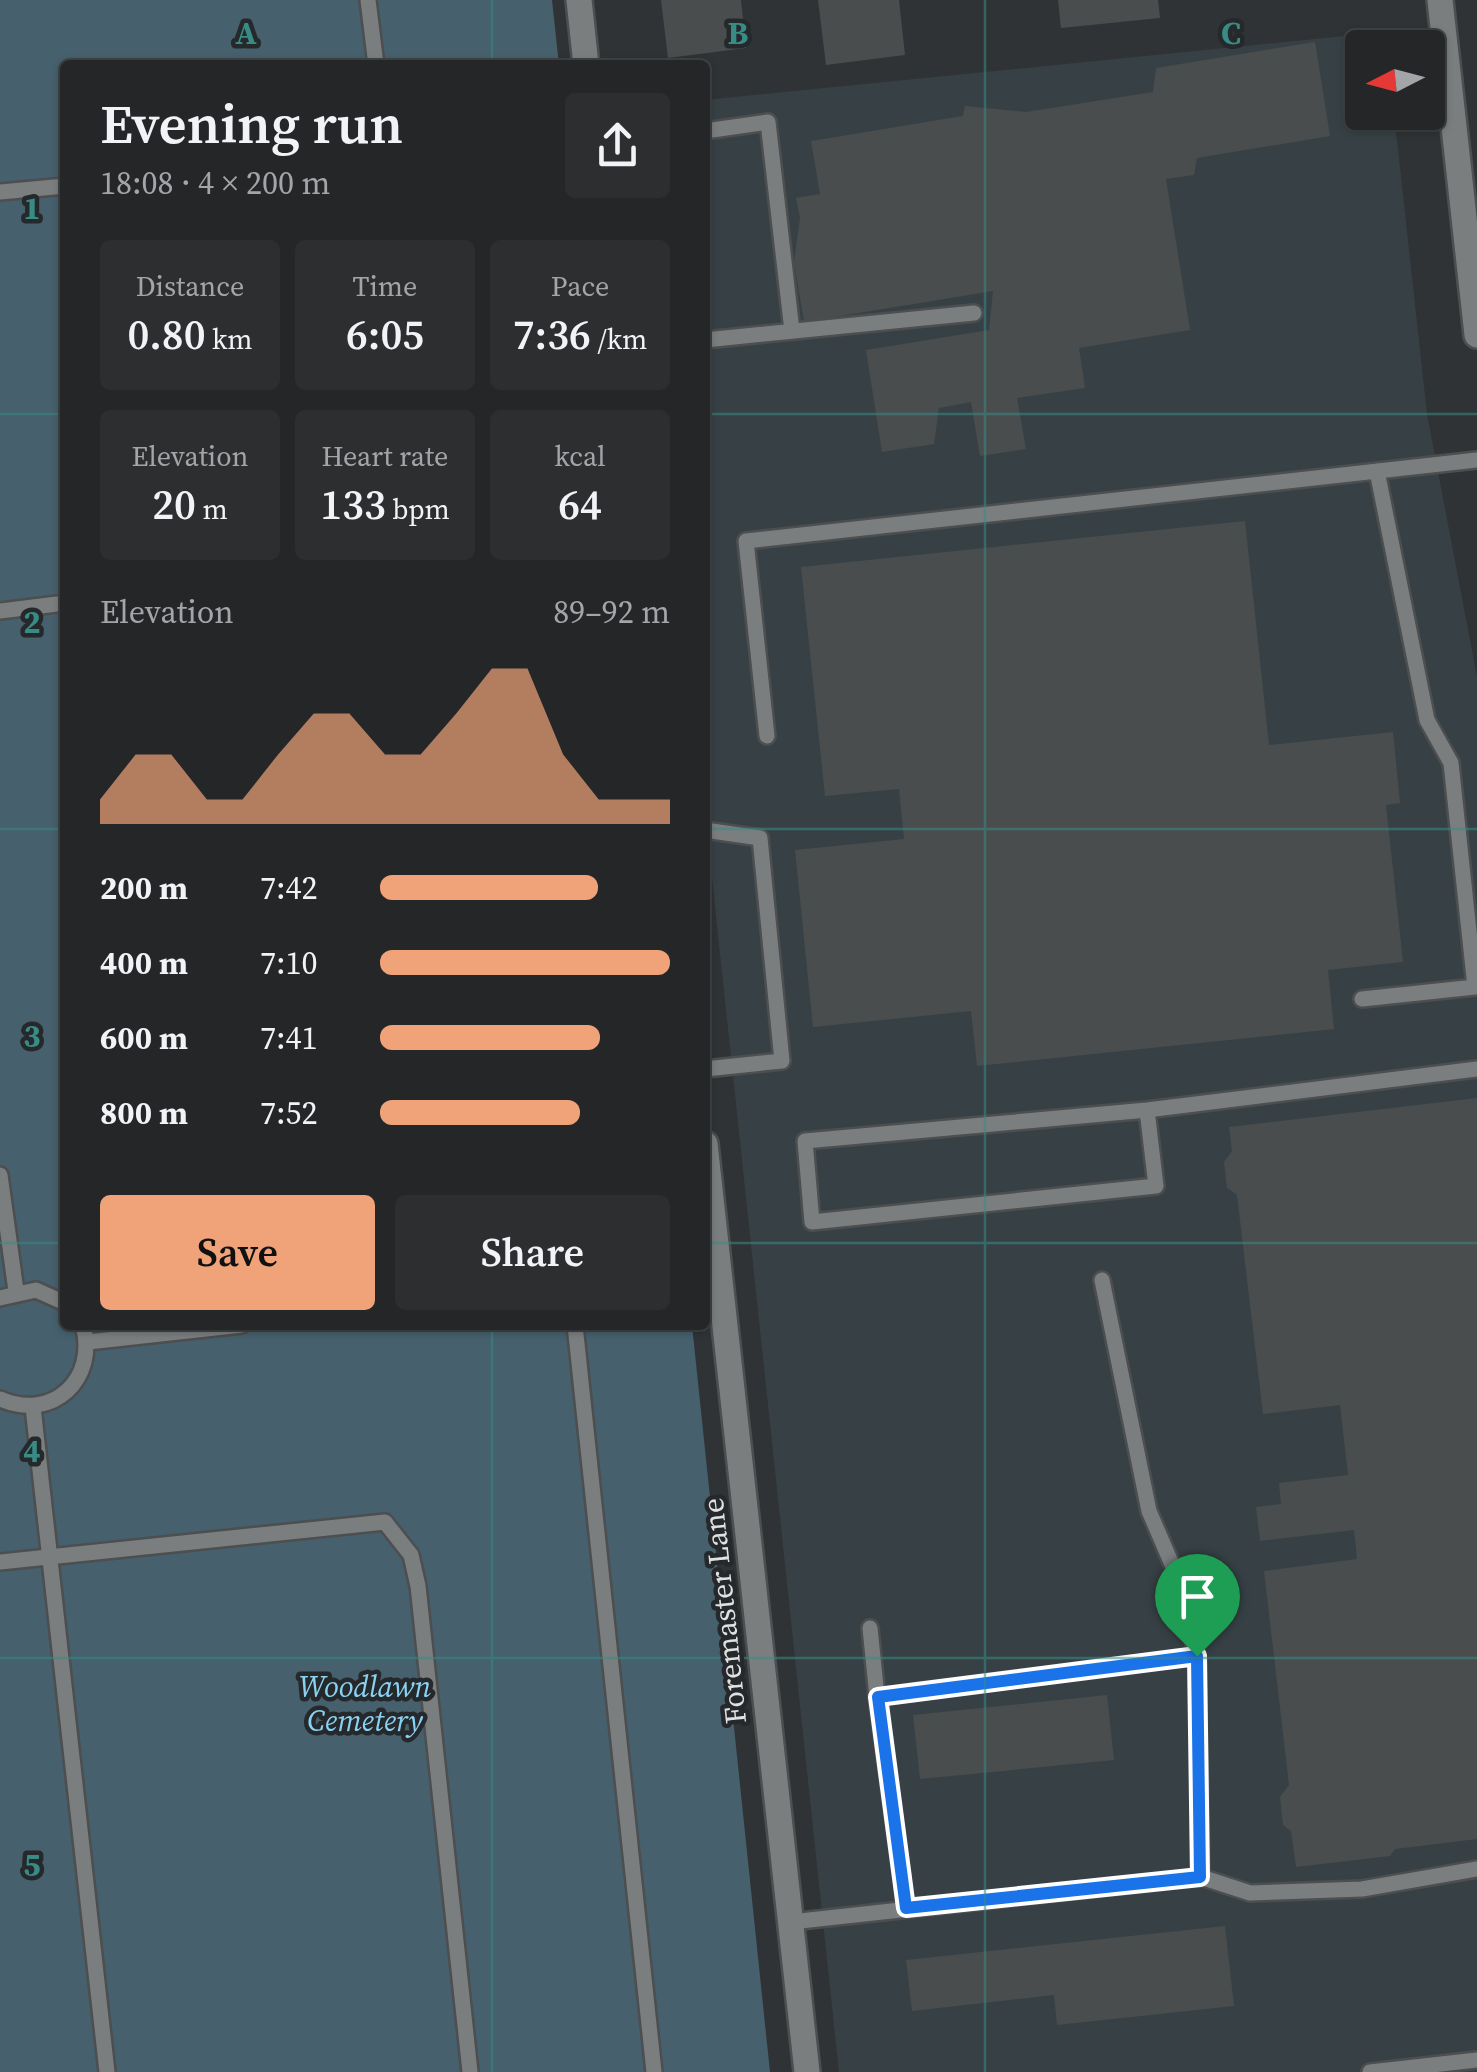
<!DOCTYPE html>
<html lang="en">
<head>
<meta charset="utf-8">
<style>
  body { margin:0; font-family:"Source Serif 4",serif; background:#2c2e30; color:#f1f3f6; height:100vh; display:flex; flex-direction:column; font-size:38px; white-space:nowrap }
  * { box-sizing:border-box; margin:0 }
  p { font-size:32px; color:#a3a5a8 }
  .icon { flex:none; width:55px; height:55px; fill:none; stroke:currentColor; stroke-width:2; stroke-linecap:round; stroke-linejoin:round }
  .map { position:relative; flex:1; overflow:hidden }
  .panel { position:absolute; left:60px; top:60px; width:650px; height:1270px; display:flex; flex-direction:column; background:#242628; border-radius:10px; box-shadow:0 2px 8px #0004,0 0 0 2px #414345 }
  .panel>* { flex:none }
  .needle { width:65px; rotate:264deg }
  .fabs { position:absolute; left:1345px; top:30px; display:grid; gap:20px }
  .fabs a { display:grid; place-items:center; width:100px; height:100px; border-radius:10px; background:#242628; box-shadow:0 2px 8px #0004,0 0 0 2px #414345; font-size:50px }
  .pin { position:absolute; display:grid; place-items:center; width:85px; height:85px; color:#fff; margin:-102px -42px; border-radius:50% 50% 50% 0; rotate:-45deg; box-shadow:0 0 10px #0007 }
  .pin .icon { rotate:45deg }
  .round { display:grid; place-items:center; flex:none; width:105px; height:105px; border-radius:10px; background:#2c2e30 }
  .overview { display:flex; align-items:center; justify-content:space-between; height:170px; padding:0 40px }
  h1 { font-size:55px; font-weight:600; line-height:75px }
  .metrics { display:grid; grid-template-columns:repeat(3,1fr); gap:15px; height:170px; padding:10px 40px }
  .metrics div { display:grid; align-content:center; border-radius:10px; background:#2c2e30; text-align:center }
  .metrics b { font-size:42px; font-weight:600 }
  .metrics small { font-size:28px; font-weight:400 }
  .metrics p { font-size:28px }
  .chart { height:280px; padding:20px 40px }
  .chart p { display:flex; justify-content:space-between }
  .chart svg { width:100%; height:180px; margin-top:10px; fill:#f0a278; opacity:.7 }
  .action { display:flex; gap:20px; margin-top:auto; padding:20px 40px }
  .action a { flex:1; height:115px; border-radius:10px; background:#f0a278; color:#111; font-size:40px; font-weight:600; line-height:115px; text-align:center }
  .action a+a { background:#2c2e30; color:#f1f3f6 }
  ul { padding:0 40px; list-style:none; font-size:32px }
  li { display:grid; grid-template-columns:160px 120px 1fr; align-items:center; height:75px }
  li i { height:25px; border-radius:12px; background:#f0a278 }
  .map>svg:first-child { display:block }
</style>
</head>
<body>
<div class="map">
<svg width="1477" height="2072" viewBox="0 0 1477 2072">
  <rect width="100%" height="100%" fill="#303335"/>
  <path fill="#374145" d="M1385,32L1387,47L1362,48V112L1394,113L1427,414L1477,677V2072H839L705,812V100Z"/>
  <path fill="#46606d" d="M0,0H552L559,65H65V1325H692L770,2072H0Z"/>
  <path fill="#494d4e" d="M661,0H741L746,48L668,58Z
    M818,0H899L905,55L826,65Z
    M1058,0H1158L1160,18L1061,28Z
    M1315,42L1330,136L1197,158L1194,175L1166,179L1190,330L1079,348L1085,388L1017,398L1026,449L980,456L971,402L939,408L934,444L882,452L866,350L989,330L993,291L804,322L794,262L800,218L796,198L820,194L811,141L963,116L965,106L1026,112L1153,92L1156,68Z
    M1245,521L1269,745L1393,732L1400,803L1386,805L1403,962L1328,970L1334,1029L977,1066L971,1011L813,1027L795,850L904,839L899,789L825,796L801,567Z
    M1477,1098V1839L1395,1849L1390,1856L1296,1867L1291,1831L1283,1825L1280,1797L1289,1785L1264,1571L1357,1559L1354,1530L1260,1541L1256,1507L1281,1504L1279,1483L1348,1475L1340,1405L1263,1414L1237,1195L1227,1188L1224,1162L1232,1151L1229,1127Z
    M1107,1695L1114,1760L920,1779L913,1715Z
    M1225,1926L1234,2006L1057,2025L1054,1995L912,2011L906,1960Z"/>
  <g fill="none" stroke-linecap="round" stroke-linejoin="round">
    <g stroke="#4c4e4f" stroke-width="20">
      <path id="lane" d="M368,0L376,65
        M705,131L768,122L792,331
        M0,192L65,186
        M705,340L974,313
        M0,611L65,603
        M767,736L746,541L1477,460
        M705,830L760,838L782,1061L705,1069
        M1362,999L1475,987L1451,763L1427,720L1377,471
        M1147,1110L1156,1186L812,1222L805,1141L1147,1110L1477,1069
        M0,1175L16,1291
        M1102,1280L1149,1511L1177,1576L1197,1656
        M0,1298L36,1290L65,1303
        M575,1325L654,2072
        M88,1342L242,1325
        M0,1399C53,1422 98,1379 83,1325
        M33,1407L107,2072
        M0,1562L385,1522L411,1555L418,1586L470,2072
        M870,1628L877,1697
        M1201,1877L1250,1893L1362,1889L1477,1869
        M791,1922L1201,1877L1197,1656L877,1697L906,1908
        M1370,2072L1477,2060"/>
    </g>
    <g stroke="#4c4e4f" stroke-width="30">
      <path id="street" d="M579,0L586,65
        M705,1144L807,2072"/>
    </g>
    <g stroke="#4c4e4f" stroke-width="30">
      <path id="secondary" d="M1440,0L1477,335"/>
    </g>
    <use href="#lane" stroke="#7a7e7f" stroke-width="15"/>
    <use href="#street" stroke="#7a7e7f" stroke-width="25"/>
    <use href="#secondary" stroke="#7a7e7f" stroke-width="25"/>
  </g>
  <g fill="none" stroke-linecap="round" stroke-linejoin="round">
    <g stroke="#fff" stroke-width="20">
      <path id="route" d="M1197,1656L1200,1877L906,1908L878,1697Z"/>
    </g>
    <use href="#route" stroke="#1a73e8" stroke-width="12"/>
  </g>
  <path fill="none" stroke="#398b85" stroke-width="2.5" stroke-opacity="0.55" d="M492,0V65M985,0V2072M0,414H65M705,414H1477M0,829H65M705,829H1477M0,1243H65M705,1243H1477M492,1325V2072M0,1658H1477"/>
  <g text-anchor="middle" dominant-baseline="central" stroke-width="9" stroke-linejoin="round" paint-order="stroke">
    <g font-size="30" fill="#dfe1e2" stroke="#26292b">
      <text transform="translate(724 1611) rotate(-96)">Foremaster Lane</text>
    </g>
    <g font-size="30" font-style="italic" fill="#8ad2f3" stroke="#26292b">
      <text x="365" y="1686">Woodlawn<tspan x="365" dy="34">Cemetery</tspan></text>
    </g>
  </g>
  <g font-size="32" text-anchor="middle" font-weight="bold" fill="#398b85" stroke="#26292b" stroke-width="9" stroke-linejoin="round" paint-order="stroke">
    <text x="246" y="44">A</text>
    <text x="738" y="44">B</text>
    <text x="1231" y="44">C</text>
    <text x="32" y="219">1</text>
    <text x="32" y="633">2</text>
    <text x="32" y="1047">3</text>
    <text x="32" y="1462">4</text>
    <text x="32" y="1876">5</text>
  </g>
</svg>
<div class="fabs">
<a><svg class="needle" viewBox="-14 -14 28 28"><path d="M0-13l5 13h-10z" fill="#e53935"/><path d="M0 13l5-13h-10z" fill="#a3a5a8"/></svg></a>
</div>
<div class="pin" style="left:1197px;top:1656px;background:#1e9e55"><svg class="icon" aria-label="arrive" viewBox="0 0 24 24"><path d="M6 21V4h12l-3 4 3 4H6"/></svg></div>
<section class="panel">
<div class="overview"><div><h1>Evening run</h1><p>18:08 · 4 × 200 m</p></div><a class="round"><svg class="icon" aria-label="share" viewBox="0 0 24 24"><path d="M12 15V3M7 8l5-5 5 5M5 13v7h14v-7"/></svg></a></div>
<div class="metrics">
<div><p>Distance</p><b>0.80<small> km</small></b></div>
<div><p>Time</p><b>6:05</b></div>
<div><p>Pace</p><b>7:36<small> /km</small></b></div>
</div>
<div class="metrics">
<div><p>Elevation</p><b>20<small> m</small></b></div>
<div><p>Heart rate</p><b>133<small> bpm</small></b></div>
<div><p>kcal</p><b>64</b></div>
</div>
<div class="chart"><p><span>Elevation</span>89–92 m</p>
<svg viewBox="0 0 160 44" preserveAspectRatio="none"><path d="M0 44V38L10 27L20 27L30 38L40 38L50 27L60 17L70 17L80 27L90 27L100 17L110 6L120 6L130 27L140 38L150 38L160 38V44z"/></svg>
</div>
<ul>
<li><b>200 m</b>7:42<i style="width:75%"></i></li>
<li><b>400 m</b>7:10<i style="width:100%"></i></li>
<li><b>600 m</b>7:41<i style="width:76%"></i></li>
<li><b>800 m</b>7:52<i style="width:69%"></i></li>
</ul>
<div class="action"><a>Save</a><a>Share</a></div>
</section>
</div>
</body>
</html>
